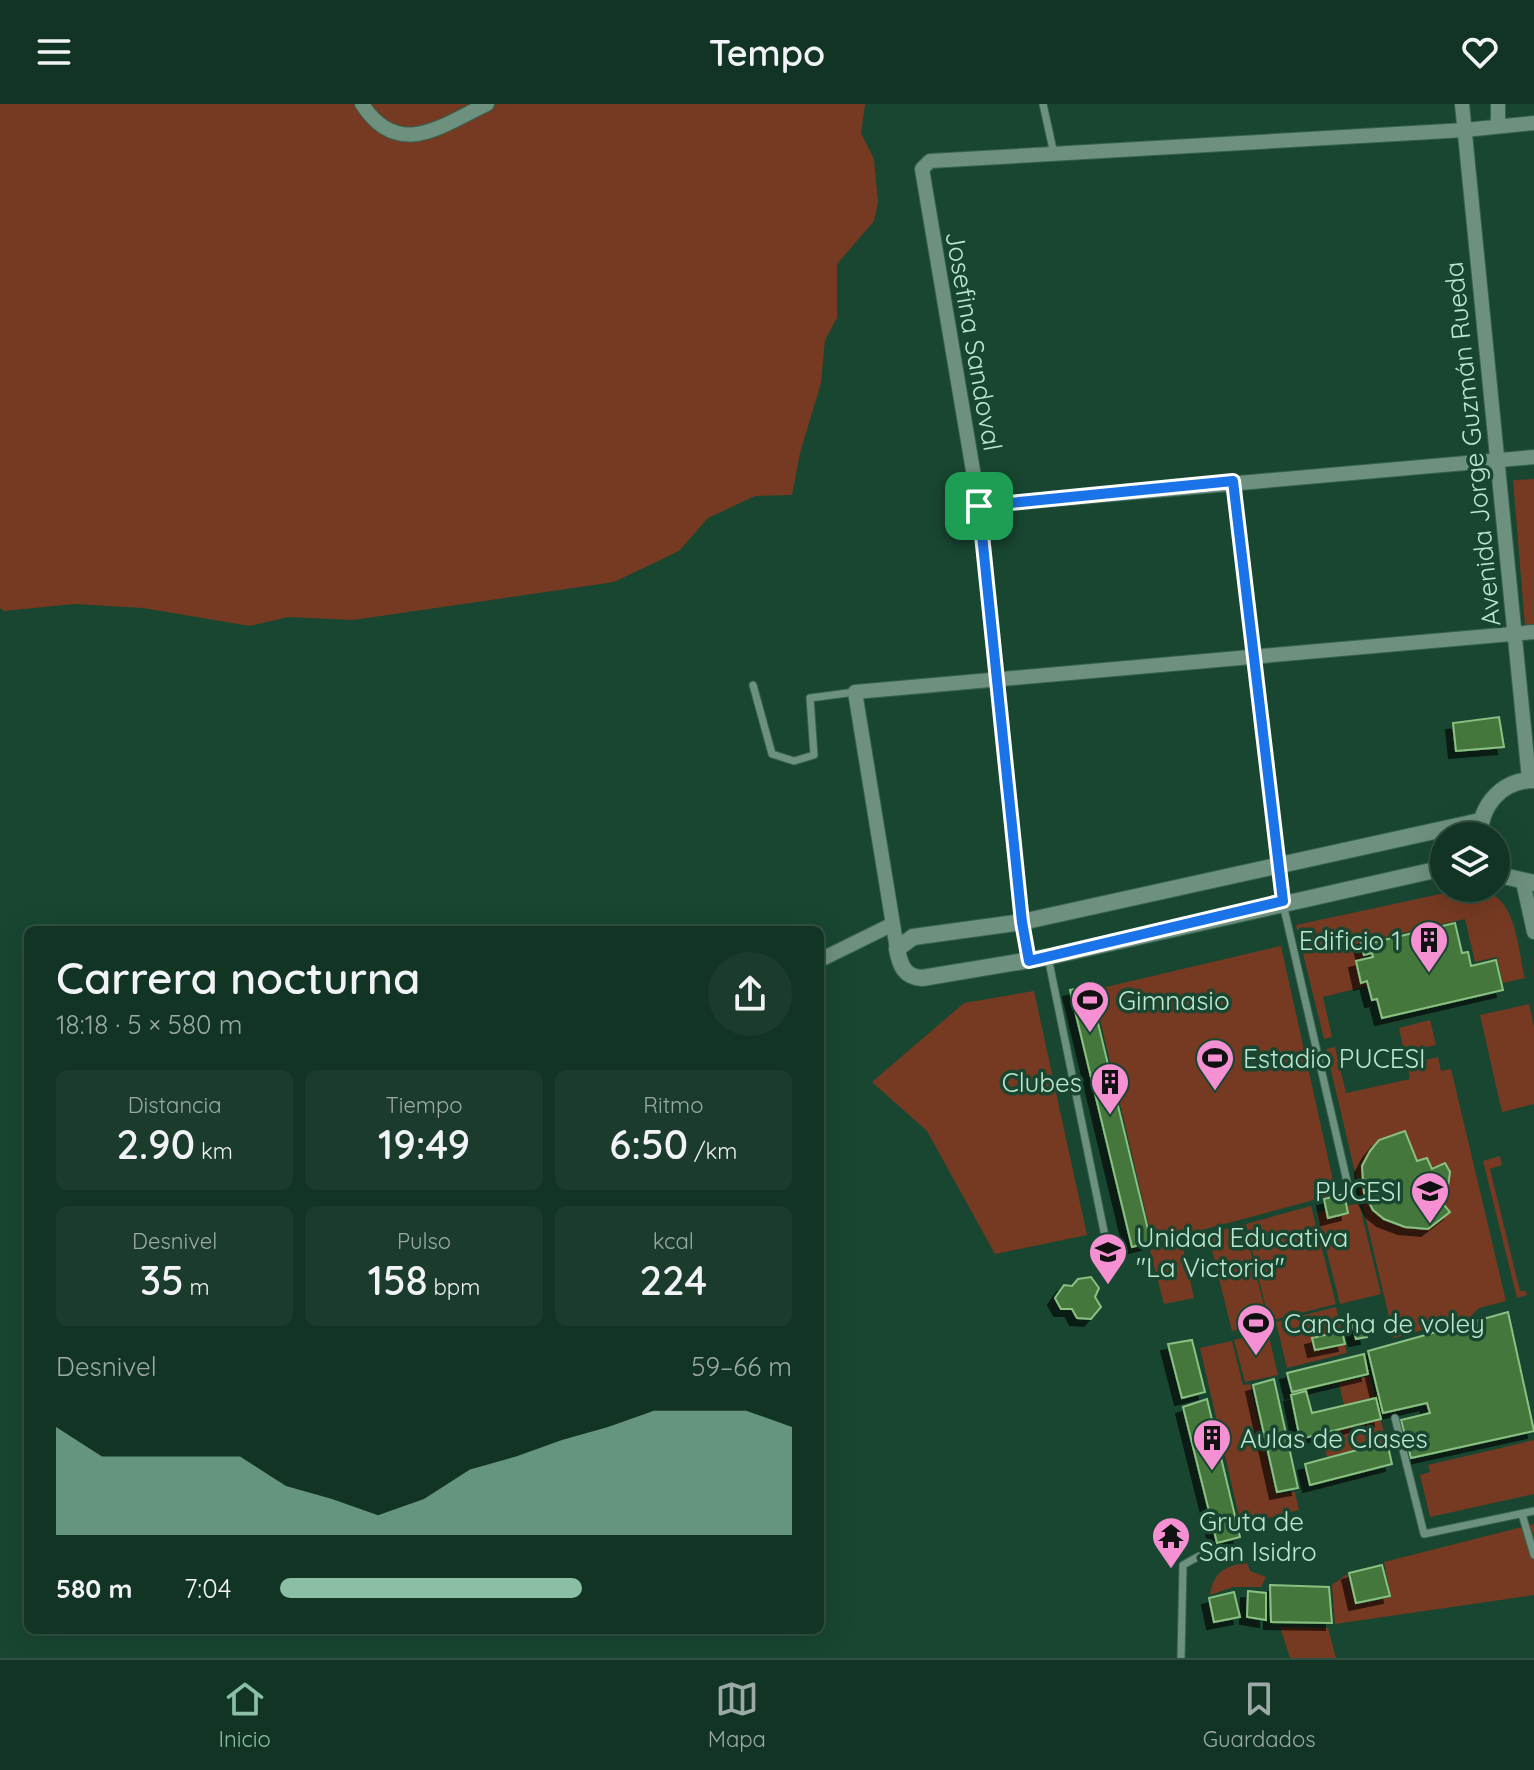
<!DOCTYPE html>
<html lang="es">
<head>
<meta charset="utf-8">
<style>
  body { margin:0; font-family:Quicksand,sans-serif; background:#1b3c2d; color:#f1f3f6; height:100vh; display:flex; flex-direction:column; font-size:30px; white-space:nowrap }
  * { box-sizing:border-box; margin:0 }
  p { font-size:26px; color:#9caaa7 }
  .icon { flex:none; width:44px; height:44px; fill:none; stroke:currentColor; stroke-width:2; stroke-linecap:round; stroke-linejoin:round }
  .map { position:relative; flex:1; overflow:hidden }
  .drawer { position:absolute; left:24px; top:822px; width:800px; height:708px; display:flex; flex-direction:column; background:#123425; border-radius:12px; box-shadow:0 8px 32px #0002,0 0 0 2px #314f42 }
  .drawer>* { flex:none }
  .controls { position:absolute; left:1430px; top:718px; display:grid; gap:16px }
  .controls a { display:grid; place-items:center; width:80px; height:80px; border-radius:50%; background:#123425; box-shadow:0 8px 32px #0002,0 0 0 2px #314f42; font-size:40px }
  .pin { position:absolute; display:grid; place-items:center; width:68px; height:68px; color:#fff; margin:-34px; border-radius:16px; box-shadow:0 4px 12px #0006 }
  .round { display:grid; place-items:center; flex:none; width:84px; height:84px; border-radius:42px; background:#1b3c2d }
  .overview { display:flex; align-items:center; justify-content:space-between; height:136px; padding:0 32px }
  h1 { font-size:44px; font-weight:600; line-height:60px }
  .figures { display:grid; grid-template-columns:repeat(3,1fr); gap:12px; height:136px; padding:8px 32px }
  .figures div { display:grid; align-content:center; border-radius:12px; background:#1b3c2d; text-align:center }
  .figures b { font-size:40px; font-weight:600 }
  .figures small { font-size:22px; font-weight:400 }
  .figures p { font-size:22px }
  .chart { height:224px; padding:16px 32px }
  .chart p { display:flex; justify-content:space-between }
  .chart svg { width:100%; height:144px; margin-top:8px; fill:#8abfa5; opacity:.7 }
  ul { padding:0 32px; list-style:none; font-size:26px }
  li { display:grid; grid-template-columns:128px 96px 1fr; align-items:center; height:60px }
  li i { height:20px; border-radius:10px; background:#8abfa5 }
  header { display:flex; justify-content:space-between; align-items:center; height:104px; padding:0 32px; background:#123425; font-size:36px; font-weight:600 }
  .tabs { display:flex; justify-content:space-around; align-items:center; height:112px; border-top:2px solid #314f42; background:#123425; font-size:22px; color:#9caaa7 }
  .tabs a { display:grid; justify-items:center; gap:4px }
  .tabs .on { color:#8abfa5 }
  .map>svg:first-child { display:block }
</style>
</head>
<body>
<header><svg class="icon" aria-label="menu" viewBox="0 0 24 24"><path d="M4 6h16M4 12h16M4 18h16"/></svg>Tempo<svg class="icon" aria-label="heart" viewBox="0 0 24 24"><path d="M12 20l-8-8c-3-5 5-10 8-4 3-6 11-1 8 4z"/></svg></header>
<div class="map">
<svg width="1534" height="1554" viewBox="0 0 1534 1554">
  <defs>
    <filter id="shadow"><feDropShadow dx="-7" dy="7" stdDeviation="0" flood-color="#0009"/></filter>
  </defs>
  <rect width="100%" height="100%" fill="#184631"/>
  <path fill="#763a22" d="M0,0H865L861,29L874,55L878,99L874,117L837,160V214L825,236L821,279L800,349L792,391L755,392L708,414L679,447L614,478L353,516L288,513L250,522L143,504L74,500L4,507L0,504Z
    M1534,375V521L1525,522L1513,376Z
    M1468,784C1517,784 1516,837 1525,874L1503,879L1497,853L1475,858L1465,815L1372,836L1371,831L1359,834L1364,854L1355,856L1360,879H1367V882L1323,893L1332,933L1324,935L1296,821Z
    M1281,842L1336,1090L1153,1139L1093,886Z
    M1034,887L1087,1131L995,1150L927,1027L872,978L964,899Z
    M1529,900L1534,923V1000L1502,1008L1480,911Z
    M1430,916L1436,941L1404,948L1399,924Z
    M1335,943L1346,989L1410,975L1407,960L1438,953L1441,967L1451,965L1506,1197L1479,1204L1470,1213L1394,1234L1326,945Z
    M1500,1052L1502,1061L1490,1065L1520,1187H1526L1527,1191L1517,1194L1483,1057Z
    M1359,1099L1381,1190L1340,1200L1317,1109Z
    M1311,1102L1336,1200L1269,1217L1246,1120Z
    M1244,1120L1268,1218L1232,1227L1208,1130Z
    M1182,1138L1194,1194L1164,1200L1150,1146Z
    M1336,1203L1347,1249L1287,1264L1276,1218Z
    M1268,1228L1278,1271L1245,1278L1234,1236Z
    M1232,1237L1243,1281L1250,1280L1276,1390L1295,1388L1299,1406L1241,1421L1200,1244Z
    M1370,1272L1375,1293L1344,1301L1339,1279Z
    M1381,1316L1386,1337L1327,1353L1322,1331Z
    M1534,1336V1390L1430,1413L1420,1371L1430,1368L1428,1361Z
    M1534,1420V1491L1335,1520L1332,1481L1347,1470L1356,1501L1391,1493L1384,1458Z
    M1247,1459L1250,1467L1266,1473L1261,1483H1233L1210,1491C1213,1469 1225,1461 1247,1459Z
    M1280,1523L1328,1524L1336,1554H1290Z"/>
  <path fill="#44773d" stroke="#8ac082" stroke-width="2" filter="url(#shadow)" d="M1499,613L1504,643L1456,647L1453,619Z
    M1455,819L1462,849L1468,848L1471,862L1496,856L1503,886L1382,914L1377,895L1372,896L1367,877L1361,879L1356,857L1373,853L1372,849L1364,851L1360,835L1369,833L1371,839Z
    M1089,882L1151,1138L1132,1143L1070,886Z
    M1405,1027L1417,1057L1427,1054L1432,1065L1445,1059L1450,1068L1448,1083L1439,1095L1450,1108L1428,1125L1405,1123L1384,1115L1373,1106L1364,1089L1362,1062L1370,1047L1379,1036Z
    M1344,1090L1348,1109L1328,1114L1324,1095Z
    M1091,1173L1099,1184L1095,1193L1101,1203L1091,1215L1077,1214L1072,1205H1061L1055,1194L1064,1181L1072,1182L1078,1175Z
    M1508,1208L1534,1327L1411,1354L1401,1316L1430,1309L1427,1299L1383,1309L1368,1247Z
    M1363,1216L1367,1233L1356,1235L1352,1219Z
    M1342,1227L1345,1240L1315,1246L1312,1234Z
    M1192,1236L1205,1288L1182,1294L1168,1240Z
    M1364,1250L1368,1270L1292,1288L1287,1269Z
    M1274,1275L1298,1384L1277,1388L1253,1281Z
    M1306,1287L1312,1309L1376,1294L1381,1315L1300,1335L1291,1291Z
    M1207,1295L1240,1433L1217,1439L1183,1303Z
    M1387,1338L1392,1360L1310,1381L1305,1360Z
    M1382,1461L1390,1492L1356,1499L1349,1469Z
    M1270,1481L1329,1483L1332,1519L1271,1518Z
    M1248,1487L1266,1489V1516L1247,1513Z
    M1234,1488L1240,1513L1214,1518L1209,1494Z"/>
  <g fill="none" stroke-linecap="round" stroke-linejoin="round">
    <g stroke="#36634e" stroke-width="9">
      <path id="service" d="M1043,0L1054,50
        M753,581L772,650L794,657L814,651L810,594L855,588
        M1283,800L1349,1086
        M1048,853L1107,1142
        M1395,1314L1424,1430L1534,1407
        M1522,1410L1534,1451
        M1181,1554L1183,1461L1210,1446L1229,1445"/>
    </g>
    <g stroke="#36634e" stroke-width="16">
      <path id="minor" d="M362,0C398,56 441,22 487,0
        M1462,0L1529,675
        M1498,0V22
        M1233,377L1283,797
        M979,402L1534,353
        M1523,778L1534,828
        M897,845L855,588L1534,528
        M820,856L891,821
        M1029,857L1022,818L979,402L922,65L930,57L1465,26L1534,19"/>
    </g>
    <g stroke="#36634e" stroke-width="18">
      <path id="tertiary" d="M1480,732C1480,701 1502,676 1534,676
        M1444,764L1048,853L922,874C904,873 900,861 897,845L913,833L1022,818L1480,717
        M1496,765L1508,773L1534,779"/>
    </g>
    <use href="#service" stroke="#6e907e" stroke-width="7"/>
    <use href="#minor" stroke="#6e907e" stroke-width="14"/>
    <use href="#tertiary" stroke="#6e907e" stroke-width="16"/>
  </g>
  <g fill="none" stroke-linecap="round" stroke-linejoin="round">
    <g stroke="#fff" stroke-width="16">
      <path id="route" d="M1233,377L1283,797L1029,857L1022,818L979,402Z"/>
    </g>
    <use href="#route" stroke="#1a73e8" stroke-width="10"/>
  </g>
  <defs>
    <g id="building-pin" transform="scale(2)"><path d="M0 17L-7.5 6A9.5 9.5 0 1 1 7.5 6Z" fill="#f591d2" stroke="#184631"/><path d="M-4-6H4V6H1V3H-1V6H-4ZM-2.5-4.3h1.7v1.8h-1.7ZM.8-4.3h1.7v1.8H.8ZM-2.5-1h1.7V.8h-1.7ZM.8-1h1.7V.8H.8Z" fill="#111"/></g>
    <g id="stadium-pin" transform="scale(2)"><path d="M0 17L-7.5 6A9.5 9.5 0 1 1 7.5 6Z" fill="#f591d2" stroke="#184631"/><path d="M0-5a6.5 5 0 1 0 0 10a6.5 5 0 1 0 0-10ZM-3.5-1.8h7v3.6h-7Z" fill="#111"/></g>
    <g id="school-pin" transform="scale(2)"><path d="M0 17L-7.5 6A9.5 9.5 0 1 1 7.5 6Z" fill="#f591d2" stroke="#184631"/><path d="M0-5L7-2L0 1L-7-2ZM-4 1L0 2.5L4 1V4Q0 6-4 4Z" fill="#111"/></g>
    <g id="temple-pin" transform="scale(2)"><path d="M0 17L-7.5 6A9.5 9.5 0 1 1 7.5 6Z" fill="#f591d2" stroke="#184631"/><path d="M0-6L5-2H3V0L6.5 2.5H4V6H1.5V3h-3V6H-4V2.5H-6.5L-3 0V-2H-5Z" fill="#111"/></g>
  </defs>
  <g fill-rule="evenodd">
    <use href="#building-pin" x="1429" y="836"/>
    <use href="#stadium-pin" x="1090" y="896"/>
    <use href="#stadium-pin" x="1215" y="954"/>
    <use href="#building-pin" x="1110" y="978"/>
    <use href="#school-pin" x="1430" y="1087"/>
    <use href="#school-pin" x="1108" y="1148"/>
    <use href="#stadium-pin" x="1256" y="1219"/>
    <use href="#building-pin" x="1212" y="1334"/>
    <use href="#temple-pin" x="1171" y="1432"/>
  </g>
  <g text-anchor="middle" dominant-baseline="central" stroke-width="7" stroke-linejoin="round" paint-order="stroke">
    <g font-size="26" fill="#bee6d0" stroke="#184631">
      <text transform="translate(974 237) rotate(80)">Josefina Sandoval</text>
      <text transform="translate(1472 340) rotate(-96)">Avenida Jorge Guzmán Rueda</text>
    </g>
    <g font-size="26" fill="#bee6d0" stroke="#184631" text-anchor="start">
      <text x="1401" y="836" text-anchor="end">Edificio 1</text>
      <text x="1118" y="896">Gimnasio</text>
      <text x="1243" y="954">Estadio PUCESI</text>
      <text x="1082" y="978" text-anchor="end">Clubes</text>
      <text x="1402" y="1087" text-anchor="end">PUCESI</text>
      <text x="1136" y="1133">Unidad Educativa<tspan x="1136" dy="30">"La Victoria"</tspan></text>
      <text x="1284" y="1219">Cancha de voley</text>
      <text x="1240" y="1334">Aulas de Clases</text>
      <text x="1199" y="1417">Gruta de<tspan x="1199" dy="30">San Isidro</tspan></text>
    </g>
  </g>
</svg>
<div class="controls">
<a><svg class="icon" aria-label="layers" viewBox="0 0 24 24"><path d="M12 4l9 5-9 5-9-5zM3 14l9 5 9-5"/></svg></a>
</div>
<div class="pin" style="left:979px;top:402px;background:#1e9e55"><svg class="icon" aria-label="arrive" viewBox="0 0 24 24"><path d="M6 21V4h12l-3 4 3 4H6"/></svg></div>
<section class="drawer">
<div class="overview"><div><h1>Carrera nocturna</h1><p>18:18 · 5 × 580 m</p></div><a class="round"><svg class="icon" aria-label="share" viewBox="0 0 24 24"><path d="M12 15V3M7 8l5-5 5 5M5 13v7h14v-7"/></svg></a></div>
<div class="figures">
<div><p>Distancia</p><b>2.90<small> km</small></b></div>
<div><p>Tiempo</p><b>19:49</b></div>
<div><p>Ritmo</p><b>6:50<small> /km</small></b></div>
</div>
<div class="figures">
<div><p>Desnivel</p><b>35<small> m</small></b></div>
<div><p>Pulso</p><b>158<small> bpm</small></b></div>
<div><p>kcal</p><b>224</b></div>
</div>
<div class="chart"><p><span>Desnivel</span>59–66 m</p>
<svg viewBox="0 0 160 44" preserveAspectRatio="none"><path d="M0 44V11L10 20L20 20L30 20L40 20L50 29L60 33L70 38L80 33L90 24L100 20L110 15L120 11L130 6L140 6L150 6L160 11V44z"/></svg>
</div>
<ul>
<li><b>580 m</b>7:04<i style="width:59%"></i></li>
</ul>
</section>
</div>
<nav class="tabs">
<a class="on"><svg class="icon" aria-label="home" viewBox="0 0 24 24"><path d="M3 11l9-7 9 7M6 9v11h12V9"/></svg>Inicio</a>
<a><svg class="icon" aria-label="map" viewBox="0 0 24 24"><path d="M3 6l6-2 6 2 6-2v14l-6 2-6-2-6 2zM9 4v14M15 6v14"/></svg>Mapa</a>
<a><svg class="icon" aria-label="saved" viewBox="0 0 24 24"><path d="M7 4h10v16l-5-4-5 4z"/></svg>Guardados</a>
</nav>
</body>
</html>
